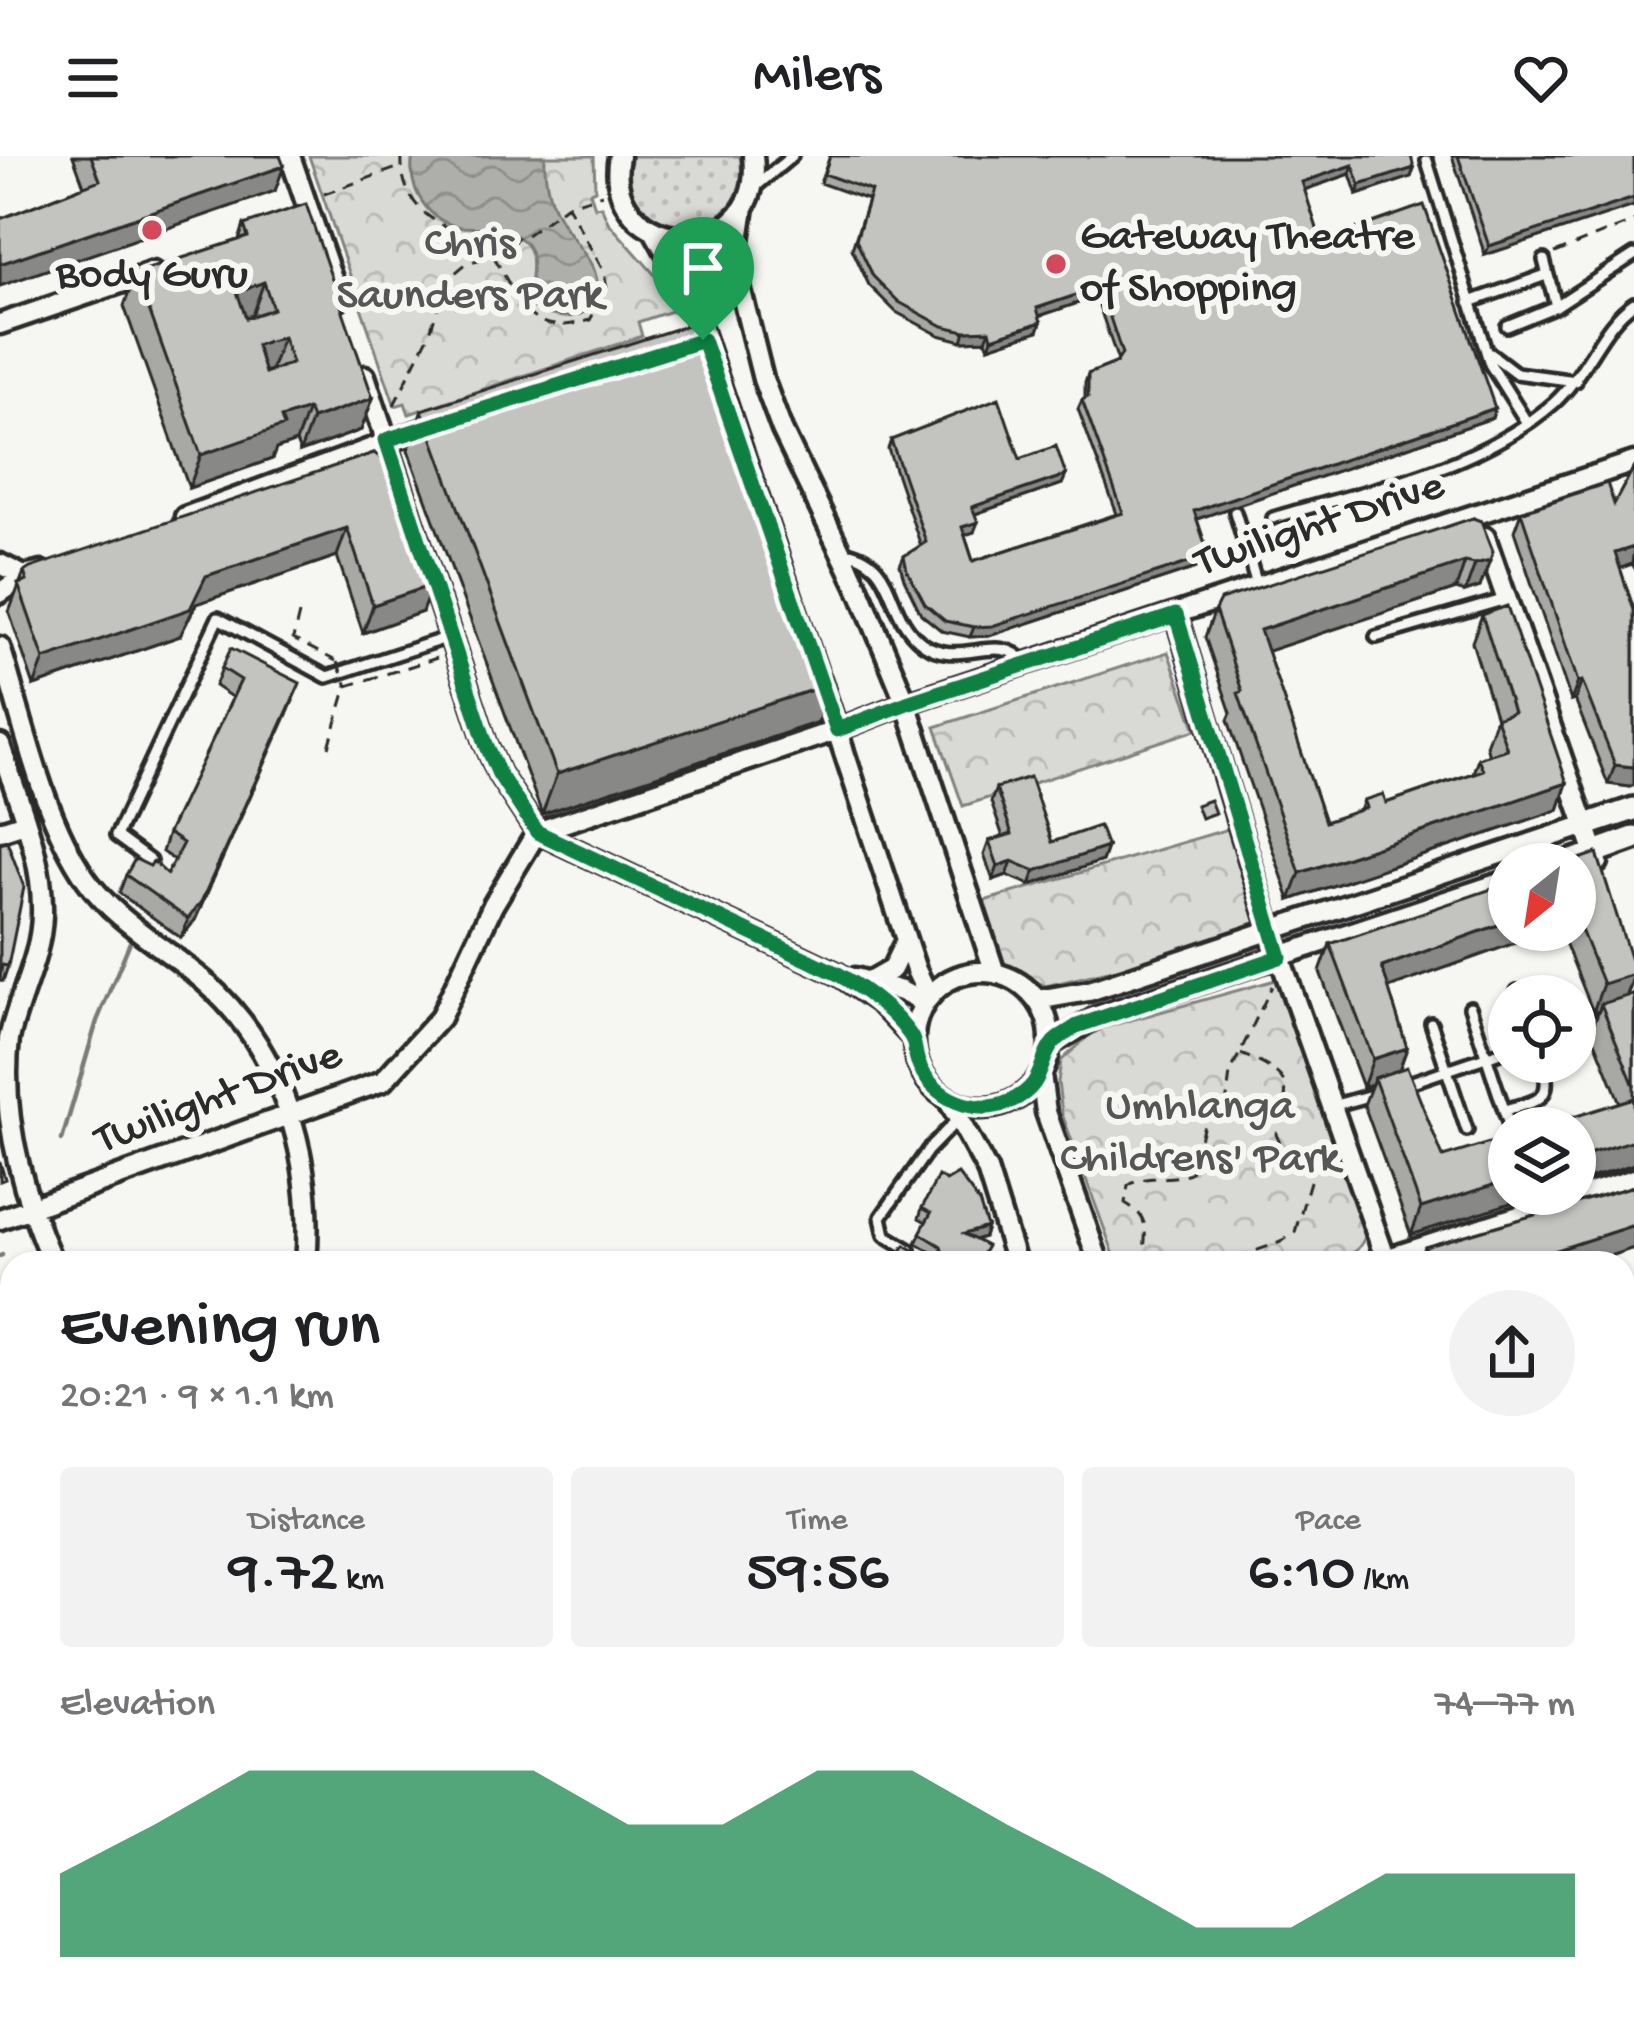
<!DOCTYPE html>
<html lang="en">
<head>
<meta charset="utf-8">
<style>
  body { margin:0; font-family:"Gochi Hand",sans-serif; background:#f2f2f2; color:#202124; height:100vh; display:flex; flex-direction:column; font-size:45px; white-space:nowrap }
  * { box-sizing:border-box; margin:0 }
  p { font-size:39px; color:#757577 }
  .icon { flex:none; width:66px; height:66px; fill:none; stroke:currentColor; stroke-width:2; stroke-linecap:round; stroke-linejoin:round }
  .map { position:relative; flex:1; overflow:hidden }
  .panel { position:absolute; left:0px; top:1095px; width:1635px; height:771px; display:flex; flex-direction:column; background:#fff; border-radius:36px 36px 0 0; box-shadow:0 3px 9px #0004 }
  .panel>* { flex:none }
  .needle { width:78px; rotate:210deg }
  .buttons { position:absolute; left:1488px; top:687px; display:grid; gap:24px }
  .buttons a { display:grid; place-items:center; width:108px; height:108px; border-radius:50%; background:#fff; box-shadow:0 3px 9px #0004; font-size:60px }
  .pin { position:absolute; display:grid; place-items:center; width:102px; height:102px; color:#fff; margin:-123px -51px; border-radius:50% 50% 50% 0; rotate:-45deg; box-shadow:0 0 12px #0007 }
  .pin .icon { rotate:45deg }
  .round { display:grid; place-items:center; flex:none; width:126px; height:126px; border-radius:63px; background:#f2f2f2 }
  .headline { display:flex; align-items:center; justify-content:space-between; height:204px; padding:0 60px }
  h1 { font-size:66px; font-weight:600; line-height:90px }
  .stats { display:grid; grid-template-columns:repeat(3,1fr); gap:18px; height:204px; padding:12px 60px }
  .stats div { display:grid; align-content:center; border-radius:12px; background:#f2f2f2; text-align:center }
  .stats b { font-size:60px; font-weight:600 }
  .stats small { font-size:33px; font-weight:400 }
  .stats p { font-size:33px }
  .chart { height:336px; padding:24px 60px }
  .chart p { display:flex; justify-content:space-between }
  .chart svg { width:100%; height:216px; margin-top:12px; fill:#0b8043; opacity:.7 }
  header { display:flex; justify-content:space-between; align-items:center; height:156px; padding:0 60px; background:#fff; font-size:54px; font-weight:600 }
  .map>svg:first-child { display:block }
</style>
</head>
<body>
<header><svg class="icon" aria-label="menu" viewBox="0 0 24 24"><path d="M4 6h16M4 12h16M4 18h16"/></svg>Milers<svg class="icon" aria-label="heart" viewBox="0 0 24 24"><path d="M12 20l-8-8c-3-5 5-10 8-4 3-6 11-1 8 4z"/></svg></header>
<div class="map">
<svg width="1634" height="1865" viewBox="0 0 1634 1865">
  <defs>
    <pattern id="grass-dots" width="8" height="8" patternUnits="userSpaceOnUse" patternTransform="scale(3)"><rect width="8" height="8" fill="#d9d9d5"/><path d="M2 2h.1M6 6h.1" fill="none" stroke="#babab7" stroke-width="1.8" stroke-linecap="round"/></pattern>
    <pattern id="park-crowns" width="20" height="18" patternUnits="userSpaceOnUse" patternTransform="scale(3)"><rect width="20" height="18" fill="#d9d9d5"/><path d="M2 6a3 3 0 1 1 6 0M12 15a3 3 0 1 1 6 0" fill="none" stroke="#babab7"/></pattern>
    <pattern id="water-waves" width="16" height="10" patternUnits="userSpaceOnUse" patternTransform="scale(3)"><rect width="16" height="10" fill="#aeaeab"/><path d="M0 5q4-4 8 0t8 0" fill="none" stroke="#8e8e8b"/></pattern>
  </defs>
  <rect width="100%" height="100%" fill="#f6f6f2"/>
  <filter id="ink" filterUnits="userSpaceOnUse"><feTurbulence type="fractalNoise" baseFrequency=".00833" numOctaves="2"/><feDisplacementMap in="SourceGraphic" scale="24" xChannelSelector="R" yChannelSelector="G"/><feConvolveMatrix kernelMatrix="1 2 1 2 8 2 1 2 1" color-interpolation-filters="sRGB"/></filter>
  <g filter="url(#ink)">
    <path fill="url(#grass-dots)" stroke="#828280" stroke-width="3" d="M632,0H740C757,96 606,86 632,0Z"/>
    <path fill="url(#park-crowns)" stroke="#828280" stroke-width="3" d="M309,0H594L595,34L590,36L595,51L601,50L608,66L655,119L671,155L638,166L642,180L409,258L405,247L395,250Z
      M1168,496L1196,574L963,650L935,571Z
      M1228,673L1271,776L1046,830L1006,812L984,745Z
      M1275,824L1366,1078C1360,1097 1348,1100 1330,1107H1117L1062,958L1058,926L1061,905L1095,874Z"/>
    <path fill="url(#water-waves)" stroke="#7a7a78" stroke-width="3" d="M413,0H545C544,23 549,45 561,65C578,94 609,114 593,150C574,167 553,162 532,151C525,133 540,101 524,86C504,67 487,73 462,71C428,67 406,31 413,0Z"/>
    <g fill="none" stroke-linecap="round" stroke-linejoin="round">
      <path stroke="#7a7a78" stroke-width="4.5" d="M62,984L97,865L130,786
        M0,1100L2,1099"/>
      <g stroke="#2b2b2b" stroke-width="18">
        <path id="service" d="M1427,5L1490,208L1527,267
          M755,31L792,0
          M1544,104L1556,150L1634,99
          M1470,146L1546,119
          M1507,170L1556,150
          M1491,198L1516,217L1576,225
          M1235,356L1258,432
          M1273,362C1368,333 1477,314 1554,247C1587,217 1602,168 1634,147
          M840,395C900,403 882,456 922,487C959,514 1000,473 1026,508
          M1376,481L1506,443
          M150,705L116,680L218,462L327,521L449,481
          M1517,835L1519,840
          M1470,851L1510,972
          M1431,867L1467,974
          M1575,871L1604,862
          M1406,928L1509,893
          M1332,950L1379,937
          M1504,954C1537,945 1555,945 1542,906
          M910,1094L885,1079L881,1061L928,994L959,962
          M1623,1492L1634,1488
          M1623,1588L1634,1582
          M1623,1627L1634,1623
          M1625,1672L1634,1670
          M534,1854L536,1865
          M912,1854L915,1865
          M1022,1854L1025,1865
          M752,1865L785,1854
          M1165,1865L1201,1854"/>
      </g>
      <g stroke="#2b2b2b" stroke-width="27">
        <path id="minor" d="M290,0L339,143
          M619,0C600,103 767,113 753,0
          M744,51L735,111L763,223L782,274L862,440L906,547L995,817
          M654,75L687,134L703,185
          M0,168L153,116
          M365,220L486,588L499,618L537,676L838,818L881,848L914,883
          M185,361L435,269
          M1485,381L1598,706
          M0,408L24,420
          M0,437L24,420L42,416
          M1176,459L1271,776L1387,1107
          M0,491C23,564 42,660 86,723C116,766 165,791 204,825C283,894 315,1004 306,1107
          M820,523L916,814L929,841
          M0,589C17,643 44,701 42,759C41,802 18,841 9,883C0,959 23,1039 53,1107
          M0,675L25,667
          M1558,708L1595,696
          M914 884a68 68 0 1 1 136 0a68 68 0 1 1-136 0Z
          M855,822L901,835L924,847
          M869,826L892,813L906,784
          M1037,844L1089,835L1586,669
          M1050,889L1097,861L1509,724
          M1041,918L1046,956L1099,1107
          M947,942L987,1014L1016,1107
          M0,1063L383,925L440,862L493,749L537,676L837,574L906,547L1634,306
          M1373,1107L1634,1023
          M1623,1379L1634,1376
          M0,1559L12,1594
          M0,1803L12,1798
          M0,1849L12,1845
          M101,1854L105,1865
          M419,1854L422,1865
          M434,1854L437,1865
          M448,1854L451,1865
          M471,1854L474,1865
          M214,1865L242,1854"/>
      </g>
      <g stroke="#2b2b2b" stroke-width="30">
        <path id="tertiary" d="M1586,669L1634,653
          M1595,696L1634,682"/>
      </g>
      <path stroke="#2b2b2b" stroke-width="3" stroke-dasharray="12 9" stroke-linecap="butt" d="M402,0C400,34 417,58 449,72C460,77 474,78 483,87C520,128 513,187 590,164L607,133L604,116L567,49L602,38
        M324,38L400,11
        M1555,97L1634,65
        M394,249L429,179L443,135L455,117L467,107L507,96L517,82L521,83L567,49
        M299,458L293,483L336,505
        M329,591L347,530L437,502
        M1151,1107L1144,1099C1145,1074 1151,1062 1125,1047L1128,1030C1148,1016 1172,1027 1191,1016L1205,965L1226,950L1230,917L1272,830
        M1196,1107L1205,1103L1235,1102L1281,1086L1295,1076L1311,1022C1302,1004 1286,1005 1276,978C1290,926 1296,922 1241,898"/>
      <use href="#service" stroke="#f6f6f2" stroke-width="9"/>
      <use href="#minor" stroke="#f6f6f2" stroke-width="18"/>
      <use href="#tertiary" stroke="#f6f6f2" stroke-width="21"/>
      <path stroke="#2b2b2b" stroke-width="3" stroke-dasharray="12 9" stroke-linecap="butt" d="M337,506L347,530"/>
    </g>
    <path fill="#a8a8a5" stroke="#2b2b2b" stroke-width="3" d="M73,0H280L275,35L0,130V63L84,30Z
      M830,0L1414,12L1411,21L1357,39L1350,18L1304,34L1321,85L1495,252L1492,262L1197,363L1209,400L1205,409L989,480L970,481L942,475L921,458L904,423L900,409L904,400L921,390L888,293L891,284L1020,303L1066,319L1062,328L975,358L974,376L965,379L973,405L1117,358L1078,253L1082,244L1085,242V227L1088,218L1116,207L1118,205L1096,141L1039,160L1041,166L1038,175L989,191L986,184L962,185L939,179L896,156L869,129L852,93L868,44L820,27Z
      M1452,0H1634V50L1485,99Z
      M244,69L373,242L361,274L300,296L296,286L276,293L272,303L189,332L124,150L136,117L239,84Z
      M422,254L833,527L818,566L542,658L408,294Z
      M374,297L422,456L363,477L337,400L196,448L180,480L34,530L9,456L24,416Z
      M1634,311V411L1632,408L1620,412L1634,454V629L1630,631L1608,628L1575,544L1571,545L1514,375L1521,356L1614,348Z
      M1473,362L1480,431L1465,436L1456,433L1267,495L1325,666L1360,655L1364,644L1386,647L1473,617L1478,602L1489,599L1486,589L1496,562L1472,486L1482,459L1567,627L1558,654L1290,744L1228,564L1231,557L1205,481L1215,454Z
      M222,512L293,545L195,764L181,782L119,737L126,719L167,718L174,704L162,696L168,677L233,542L215,530Z
      M996,632L1052,686L1107,691L1102,705L1030,729L1007,719L993,724L984,699L989,685L1003,681L991,646Z
      M0,687L8,810L3,825L0,824Z
      M1575,708L1634,814V822L1627,840L1634,838V1008L1575,1027L1620,947L1591,875L1599,854L1593,856L1560,774H1575Z
      M1509,774H1551L1388,832L1407,892L1399,914L1443,1001L1411,1079L1364,949L1372,928L1363,931L1320,816L1330,788Z
      M1634,1030V1092L1588,1107H1419L1425,1091Z
      M922,1052L987,1071L984,1081L975,1083L983,1100L938,1103V1100L916,1087L926,1066L919,1062Z
      M1634,1687V1764L1623,1732V1691Z
      M549,1854H762L748,1860L757,1864L853,1856L828,1865H554Z
      M942,1854H964L968,1865H945Z"/>
    <path fill="#888886" stroke="#2b2b2b" stroke-width="3" d="M1353,9L1350,18L1298,36L1302,26Z
      M284,10L275,35L0,130V108Z
      M1414,12L1411,21L1357,39L1360,29Z
      M1634,42V50L1485,99L1489,90Z
      M264,126L252,159L225,169L237,136Z
      M1100,131L1096,141L1033,162L1037,152Z
      M1041,166L1038,175L989,191L992,182Z
      M990,174L986,184L962,185L965,175Z
      M283,181L271,214L244,222L256,189Z
      M373,242L361,274L300,296L312,263Z
      M1495,252L1492,262L1191,365L1194,355Z
      M308,253L296,286L276,293L272,303L189,332L201,299L281,262Z
      M1066,319L1062,328L969,360L972,351Z
      M978,366L974,376L959,381L962,371Z
      M347,372L337,400L196,448L180,480L34,530L44,503L206,420Z
      M1634,391L1632,408L1608,417L1615,397Z
      M1209,400L1205,409L989,480L970,481L974,471Z
      M1490,404L1480,431L1465,436L1475,408Z
      M1465,406L1456,433L1250,501L1260,474Z
      M432,429L422,456L363,477L373,449Z
      M1582,525L1575,544L1571,545L1578,526Z
      M300,527L195,764L181,782L188,763Z
      M833,527L818,566L542,658L557,618Z
      M1615,609L1634,611V629L1630,631L1608,628Z
      M1567,627L1558,654L1290,744L1300,717Z
      M1107,691L1102,705L1030,729L1035,715Z
      M1012,705L1007,719L993,724L998,710Z
      M1509,765V774H1551L1372,838L1382,811Z
      M1634,818L1625,845L1601,848L1599,854L1593,856L1603,828Z
      M1407,892L1397,920L1374,922L1372,928L1363,931L1373,903Z
      M1634,984V1008L1575,1027V1002Z
      M1509,1024V1038H1539L1411,1079L1421,1052Z
      M1634,1069V1092L1588,1107H1517Z
      M987,1071L984,1081L961,1088L964,1078Z
      M1634,1241V1264L1623,1268V1245Z
      M1634,1321V1344L1623,1348V1325Z
      M1634,1466V1474L1623,1478V1469Z
      M1634,1542V1550L1623,1554V1546Z
      M12,1773V1786H7L0,1789V1780Z
      M12,1820L8,1832L0,1836V1826Z
      M835,1854H854L853,1856L828,1865H805Z
      M1105,1854H1117L1084,1865H1072Z
      M1486,1854H1497L1465,1865H1453Z
      M86,1857L83,1865H65Z"/>
    <path fill="#c3c3c0" stroke="#2b2b2b" stroke-width="3" fill-rule="evenodd" d="M91,0H280L284,10L0,108V63L100,24Z
      M830,0H874L881,2L882,0H1411L1414,12L1360,29L1353,9L1302,26L1321,85L1424,49L1495,252L1194,355L1209,400L992,470L974,471L945,465L925,448L907,414L904,400L926,386L891,284L999,242L1020,303L1056,290L1066,319L972,351L978,366L962,371L973,405L1123,357L1082,244L1088,241V218L1116,207L1122,198L1100,131L1037,152L1041,166L992,182L990,174L965,175L943,170L899,146L873,120L856,84L871,35L824,18Z
      M1458,0H1634V42L1489,90Z
      M306,48L373,242L312,263L308,253L281,262L284,270L201,299L136,117L248,81L244,69ZM264,126L273,153L246,162L237,136ZM283,181L292,207L265,217L256,189Z
      M710,162L833,527L557,618L422,254Z
      M374,297L391,309L432,429L373,449L347,372L206,420L190,453L44,503L18,428L27,425L24,416L30,412Z
      M1634,311V391L1615,397L1634,454V611L1615,609L1582,525L1578,526L1521,356L1607,327L1614,348Z
      M1473,362L1481,365L1493,395L1490,404L1475,408L1465,406L1260,474L1325,666L1366,652L1364,644L1383,638L1386,647L1483,614L1478,602L1507,593L1496,562L1513,556L1482,459L1507,450L1567,627L1300,717L1238,537L1242,535L1215,454L1220,444Z
      M231,492L300,527L201,746L188,763L126,719L135,703L150,710L153,705L167,718L183,687L168,677L241,524L222,512Z
      M1030,621L1052,686L1099,670L1107,691L1035,715L1012,705L998,710L989,685L1012,678L996,632Z
      M1210,644L1215,657L1201,662L1196,649Z
      M7,685L24,731L8,810L2,809L0,822V687Z
      M1597,697L1634,814V818L1603,828L1575,759V708H1565Z
      M1509,727V765L1382,811L1407,892L1373,903L1330,788Z
      M1634,838V930L1601,848Z
      M1407,911L1443,1001L1509,981V1024L1421,1052L1374,922Z
      M1634,942V984L1575,1002V972H1538Z
      M0,1006L5,1023L0,1025Z
      M958,1018L979,1046L987,1071L964,1078L987,1090L977,1107H893L905,1089L932,1105L944,1101L941,1090L920,1077L931,1057L922,1052L938,1020L946,1025Z
      M1634,1030V1069L1517,1107H1431L1425,1091Z
      M1634,1181V1241L1623,1245V1185Z
      M1634,1274V1321L1623,1325V1278Z
      M1634,1401V1466L1623,1469V1405Z
      M1634,1495V1542L1623,1546V1498Z
      M0,1603L12,1638V1773L0,1780Z
      M1634,1687V1746L1623,1712V1691Z
      M0,1800L8,1804L12,1802V1820L0,1826Z
      M0,1848H12V1854H85L86,1857L65,1865H0Z
      M323,1854H331L356,1865H295Z
      M557,1854H747L749,1861L757,1864L788,1854H835L805,1865H723L721,1859L704,1865H561Z
      M948,1854H964L968,1865H952Z
      M1035,1854H1105L1072,1865H1039Z
      M1377,1854H1486L1453,1865H1381Z"/>
  </g>
  <g fill="none" stroke-linecap="round" stroke-linejoin="round" filter="url(#ink)">
    <g stroke="#fff" stroke-width="24">
      <path id="route" d="M703,184L837,574L907,547L1176,459L1280,801L1077,870C1070,875 1060,880 1054,886C1037,905 1047,928 1011,945C976,962 931,942 918,906C914,896 916,887 910,879C892,853 865,834 838,818L537,676L499,618L486,588L386,284Z"/>
    </g>
    <use href="#route" stroke="#0b8043" stroke-width="15"/>
  </g>
  <g fill="#d1495b" stroke="#f6f6f2" stroke-width="4.5">
    <circle cx="152" cy="74" r="12"/>
    <circle cx="1056" cy="108" r="12"/>
  </g>
  <g text-anchor="middle" dominant-baseline="central" stroke-width="12" stroke-linejoin="round" paint-order="stroke">
    <g font-size="45" fill="#2b2b2b" stroke="#f6f6f2" text-anchor="start">
      <text x="1080" y="82">Gateway Theatre<tspan x="1080" dy="52">of Shopping</tspan></text>
      <text x="152" y="120" text-anchor="middle">Body Guru</text>
    </g>
    <g font-size="45" fill="#565656" stroke="#f6f6f2">
      <text x="470" y="89">Chris<tspan x="470" dy="52">Saunders Park</tspan></text>
      <text x="1200" y="952">Umhlanga<tspan x="1200" dy="52">Childrens' Park</tspan></text>
    </g>
    <g font-size="45" fill="#2b2b2b" stroke="#f6f6f2">
      <text transform="translate(1320 370) rotate(-18)">Twilight Drive</text>
      <text transform="translate(219 943) rotate(-20)">Twilight Drive</text>
    </g>
  </g>
</svg>
<div class="buttons">
<a><svg class="needle" viewBox="-14 -14 28 28"><path d="M0-13l5 13h-10z" fill="#e53935"/><path d="M0 13l5-13h-10z" fill="#757577"/></svg></a>
<a><svg class="icon" aria-label="locate" viewBox="0 0 24 24"><circle cx="12" cy="12" r="6"/><path d="M12 2v4M12 18v4M2 12h4M18 12h4"/></svg></a>
<a><svg class="icon" aria-label="layers" viewBox="0 0 24 24"><path d="M12 4l9 5-9 5-9-5zM3 14l9 5 9-5"/></svg></a>
</div>
<div class="pin" style="left:703px;top:184px;background:#1e9e55"><svg class="icon" aria-label="arrive" viewBox="0 0 24 24"><path d="M6 21V4h12l-3 4 3 4H6"/></svg></div>
<section class="panel">
<div class="headline"><div><h1>Evening run</h1><p>20:21 · 9 × 1.1 km</p></div><a class="round"><svg class="icon" aria-label="share" viewBox="0 0 24 24"><path d="M12 15V3M7 8l5-5 5 5M5 13v7h14v-7"/></svg></a></div>
<div class="stats">
<div><p>Distance</p><b>9.72<small> km</small></b></div>
<div><p>Time</p><b>59:56</b></div>
<div><p>Pace</p><b>6:10<small> /km</small></b></div>
</div>
<div class="chart"><p><span>Elevation</span>74–77 m</p>
<svg viewBox="0 0 160 44" preserveAspectRatio="none"><path d="M0 44V27L10 17L20 6L30 6L40 6L50 6L60 17L70 17L80 6L90 6L100 17L110 27L120 38L130 38L140 27L150 27L160 27V44z"/></svg>
</div>
</section>
</div>
</body>
</html>
